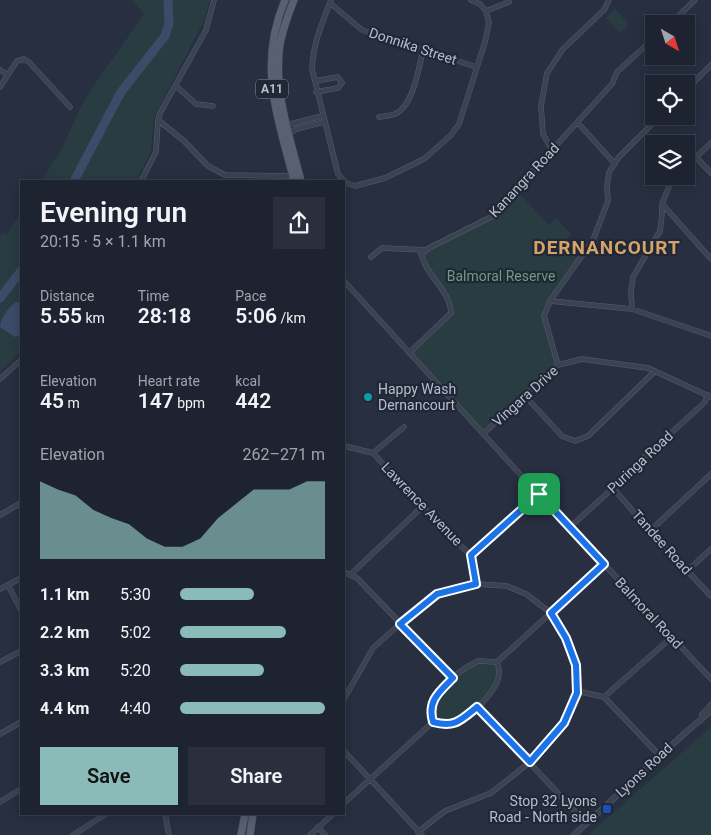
<!DOCTYPE html>
<html lang="en">
<head>
<meta charset="utf-8">
<style>
  body { margin:0; font-family:Roboto,sans-serif; background:#2a2f3d; color:#f1f3f6; height:100vh; display:flex; flex-direction:column; font-size:19px; white-space:nowrap }
  * { box-sizing:border-box; margin:0 }
  p { font-size:16px; color:#a0a4ab }
  .icon { flex:none; width:28px; height:28px; fill:none; stroke:currentColor; stroke-width:2; stroke-linecap:round; stroke-linejoin:round }
  .map { position:relative; flex:1; overflow:hidden }
  .sheet { position:absolute; left:20px; top:180px; width:325px; height:635px; display:flex; flex-direction:column; background:#1d2331; border-radius:0px; box-shadow:0 2px 12px #0003,0 0 0 1px #3b404d }
  .sheet>* { flex:none }
  .needle { width:32px; rotate:141deg }
  .controls { position:absolute; left:645px; top:15px; display:grid; gap:10px }
  .controls a { display:grid; place-items:center; width:50px; height:50px; border-radius:0px; background:#1d2331; box-shadow:0 2px 12px #0003,0 0 0 1px #3b404d; font-size:25px }
  .pin { position:absolute; display:grid; place-items:center; width:42px; height:42px; color:#fff; margin:-21px; border-radius:10px; box-shadow:0 2px 8px #0006 }
  .round { display:grid; place-items:center; flex:none; width:52px; height:52px; border-radius:0px; background:#2a2f3d }
  .head { display:flex; align-items:center; justify-content:space-between; height:85px; padding:0 20px }
  h1 { font-size:28px; font-weight:600; line-height:38px }
  .metrics { display:grid; grid-template-columns:repeat(3,1fr); gap:8px; height:85px; padding:5px 20px }
  .metrics div { display:grid; align-content:center }
  .metrics b { font-size:21px; font-weight:600 }
  .metrics small { font-size:14px; font-weight:400 }
  .metrics p { font-size:14px }
  .chart { height:140px; padding:10px 20px }
  .chart p { display:flex; justify-content:space-between }
  .chart svg { width:100%; height:90px; margin-top:5px; fill:#8bbbb9; opacity:.7 }
  .action { display:flex; gap:10px; margin-top:auto; padding:10px 20px }
  .action a { flex:1; height:58px; border-radius:0px; background:#8bbbb9; color:#111; font-size:20px; font-weight:600; line-height:58px; text-align:center }
  .action a+a { background:#2a2f3d; color:#f1f3f6 }
  ul { padding:0 20px; list-style:none; font-size:16px }
  li { display:grid; grid-template-columns:80px 60px 1fr; align-items:center; height:38px }
  li i { height:12px; border-radius:6px; background:#8bbbb9 }
  .map>svg:first-child { display:block }
</style>
</head>
<body>
<div class="map">
<svg width="711" height="835" viewBox="0 0 711 835">
  <rect width="100%" height="100%" fill="#272f41"/>
  <path fill="#293c42" d="M132,0H210L204,21L154,117L151,152L136,181H41L61,150L79,111L92,88L144,14Z
    M615,9L629,24L620,33L606,18Z
    M516,190L549,225L556,218L571,234L564,242L580,260L550,301L544,316L558,365L483,434L409,353L451,313L450,303L421,254L491,217Z
    M21,212V351L0,372V236L4,233L7,234Z
    M478,661L497,662V682L477,707L453,724L433,722L432,703L453,678Z
    M711,727V835H591V832Z"/>
  <path fill="#3d4b69" d="M16,302L21,303V334L15,337L0,327C0,318 8,308 16,302Z"/>
  <g fill="none" stroke-linecap="round" stroke-linejoin="round">
    <path stroke="#3d4b69" stroke-width="9" d="M74,181L121,92L165,36L169,24L168,0
      M0,298L21,271"/>
    <g stroke="#565d6b" stroke-width="5.5">
      <path id="minor" d="M331,0C322,23 313,44 312,69L338,174L346,183L355,186L385,178L424,159L451,135L459,124L485,42L489,23L486,11L480,4L471,0
        M330,3L362,30L476,67
        M486,11L509,2
        M670,24L695,0
        M0,70L8,75
        M315,81L338,77L342,83L338,88L316,92
        M176,86L196,104L213,106
        M0,87L17,61L24,59L29,62L70,107
        M686,90L711,65
        M379,117C384,116 390,116 395,114C413,107 419,67 423,50
        M158,120L184,141L208,166L225,175L293,176
        M578,123L615,164
        M285,127L287,125L322,116
        M289,134L296,129L324,122
        M552,150L543,134L541,106L547,73L563,49L604,10L609,0
        M696,157L711,173
        M686,166L711,143
        M141,181L156,152L158,120L160,113L206,30L214,0
        M663,205L711,259
        M371,257L382,248L426,250
        M344,281L569,528L604,564L711,679
        M550,301L632,309L711,336
        M632,309L631,292L633,277L660,231L662,214V204L672,179L676,176
        M409,353L451,313C450,290 426,276 421,254L429,248L491,217L612,84L617,72L654,38
        M558,365L544,316L550,301L593,240L608,201L607,187L609,172L619,157L660,116
        M0,379L21,360
        M525,396L562,436L575,441L588,436L655,371
        M483,434L558,365L582,359L648,368L711,397
        M344,446L373,453L451,537L471,555
        M373,453L404,427
        M613,488L650,531L711,596
        M0,515L21,503
        M569,528L613,488L628,472L704,403L708,395
        M650,531L711,474
        M687,571L711,549
        M344,572L357,578L453,678
        M350,575L423,506
        M476,584L471,555L539,494
        M8,585L21,610
        M0,589L21,578
        M478,661L497,662C498,666 500,670 499,674C498,690 468,721 453,724C446,726 440,724 433,722C425,695 456,672 478,661Z
        M0,662L21,651
        M497,662L604,564
        M577,691L604,697L660,756
        M604,697L672,637
        M344,699L373,648L400,624L437,594L476,584L507,586L526,594L551,613L566,638L576,665L577,693L564,723L530,762L491,793L445,811L418,832
        M477,707L587,824
        M0,734L21,722
        M344,751L422,835
        M0,802L21,789
        M344,803L433,722
        M165,814L169,835
        M318,827L325,835
        M73,835L106,814
        M310,835L333,814"/>
    </g>
    <g stroke="#565d6b" stroke-width="6">
      <path id="tertiary" d="M702,715L711,705
        M574,835L685,733L711,711"/>
    </g>
    <g stroke="#454b5a" stroke-width="8">
      <path id="primary" d="M285,0C257,66 278,117 294,181
        M294,0C288,15 283,29 280,44C273,91 290,137 301,181
        M241,835L245,814
        M250,835L253,814"/>
    </g>
    <use href="#minor" stroke="#3b4251" stroke-width="4.5"/>
    <use href="#tertiary" stroke="#3b4251" stroke-width="5"/>
    <use href="#primary" stroke="#596071" stroke-width="7"/>
  </g>
  <g fill="none" stroke-linecap="round" stroke-linejoin="round">
    <g stroke="#fff" stroke-width="10">
      <path id="route" d="M539,494L604,564L551,613L566,638L576,665L577,693L564,723L530,762L477,707C461,720 455,728 433,722C427,701 439,692 453,678L400,624L437,594L476,584L471,555Z"/>
    </g>
    <use href="#route" stroke="#1a73e8" stroke-width="6"/>
  </g>
  <circle fill="#0f9aa8" stroke="#202736" stroke-width="2" cx="368" cy="397" r="5"/>
  <rect fill="#1a4fb4" stroke="#202736" stroke-width="2" x="602" y="804" width="10" height="10" rx="2.5"/>
  <g text-anchor="middle" dominant-baseline="central" stroke-width="4.5" stroke-linejoin="round" paint-order="stroke">
    <rect fill="#202736" stroke="#8a909e" stroke-width="1" x="256" y="79.5" width="32" height="19" rx="4"/>
    <g font-size="12" font-weight="bold" fill="#b8bdcb">
      <text x="272" y="89">A11</text>
    </g>
    <g font-size="14" fill="#b8bdcb" stroke="#202736">
      <text transform="translate(413 46) rotate(18)">Donnika Street</text>
      <text transform="translate(524 180) rotate(-47)">Kanangra Road</text>
      <text transform="translate(525 396) rotate(-42)">Vingara Drive</text>
      <text transform="translate(640 462) rotate(-43)">Puringa Road</text>
      <text transform="translate(422 504) rotate(46)">Lawrence Avenue</text>
      <text transform="translate(662 542) rotate(48)">Tandee Road</text>
      <text transform="translate(649 613) rotate(47)">Balmoral Road</text>
      <text transform="translate(644 770) rotate(-43)">Lyons Road</text>
    </g>
    <g font-size="14" fill="#6f9b7e" stroke="#202736">
      <text x="501" y="276">Balmoral Reserve</text>
    </g>
    <g font-size="14" fill="#b8bdcb" stroke="#202736" text-anchor="start">
      <text x="378" y="389">Happy Wash<tspan x="378" dy="16">Dernancourt</tspan></text>
      <text x="597" y="801" text-anchor="end">Stop 32 Lyons<tspan x="597" dy="16">Road - North side</tspan></text>
    </g>
    <g font-size="19" font-weight="bold" letter-spacing="1" fill="#d4a36a" stroke="#202736">
      <text x="607" y="247">DERNANCOURT</text>
    </g>
  </g>
</svg>
<div class="controls">
<a><svg class="needle" viewBox="-14 -14 28 28"><path d="M0-13l5 13h-10z" fill="#e53935"/><path d="M0 13l5-13h-10z" fill="#a0a4ab"/></svg></a>
<a><svg class="icon" aria-label="locate" viewBox="0 0 24 24"><circle cx="12" cy="12" r="6"/><path d="M12 2v4M12 18v4M2 12h4M18 12h4"/></svg></a>
<a><svg class="icon" aria-label="layers" viewBox="0 0 24 24"><path d="M12 4l9 5-9 5-9-5zM3 14l9 5 9-5"/></svg></a>
</div>
<div class="pin" style="left:539px;top:494px;background:#1e9e55"><svg class="icon" aria-label="arrive" viewBox="0 0 24 24"><path d="M6 21V4h12l-3 4 3 4H6"/></svg></div>
<section class="sheet">
<div class="head"><div><h1>Evening run</h1><p>20:15 · 5 × 1.1 km</p></div><a class="round"><svg class="icon" aria-label="share" viewBox="0 0 24 24"><path d="M12 15V3M7 8l5-5 5 5M5 13v7h14v-7"/></svg></a></div>
<div class="metrics">
<div><p>Distance</p><b>5.55<small> km</small></b></div>
<div><p>Time</p><b>28:18</b></div>
<div><p>Pace</p><b>5:06<small> /km</small></b></div>
</div>
<div class="metrics">
<div><p>Elevation</p><b>45<small> m</small></b></div>
<div><p>Heart rate</p><b>147<small> bpm</small></b></div>
<div><p>kcal</p><b>442</b></div>
</div>
<div class="chart"><p><span>Elevation</span>262–271 m</p>
<svg viewBox="0 0 160 44" preserveAspectRatio="none"><path d="M0 44V6L10 10L20 13L30 20L40 24L50 27L60 34L70 38L80 38L90 34L100 24L110 17L120 10L130 10L140 10L150 6L160 6V44z"/></svg>
</div>
<ul>
<li><b>1.1 km</b>5:30<i style="width:51%"></i></li>
<li><b>2.2 km</b>5:02<i style="width:73%"></i></li>
<li><b>3.3 km</b>5:20<i style="width:58%"></i></li>
<li><b>4.4 km</b>4:40<i style="width:100%"></i></li>
</ul>
<div class="action"><a>Save</a><a>Share</a></div>
</section>
</div>
</body>
</html>
